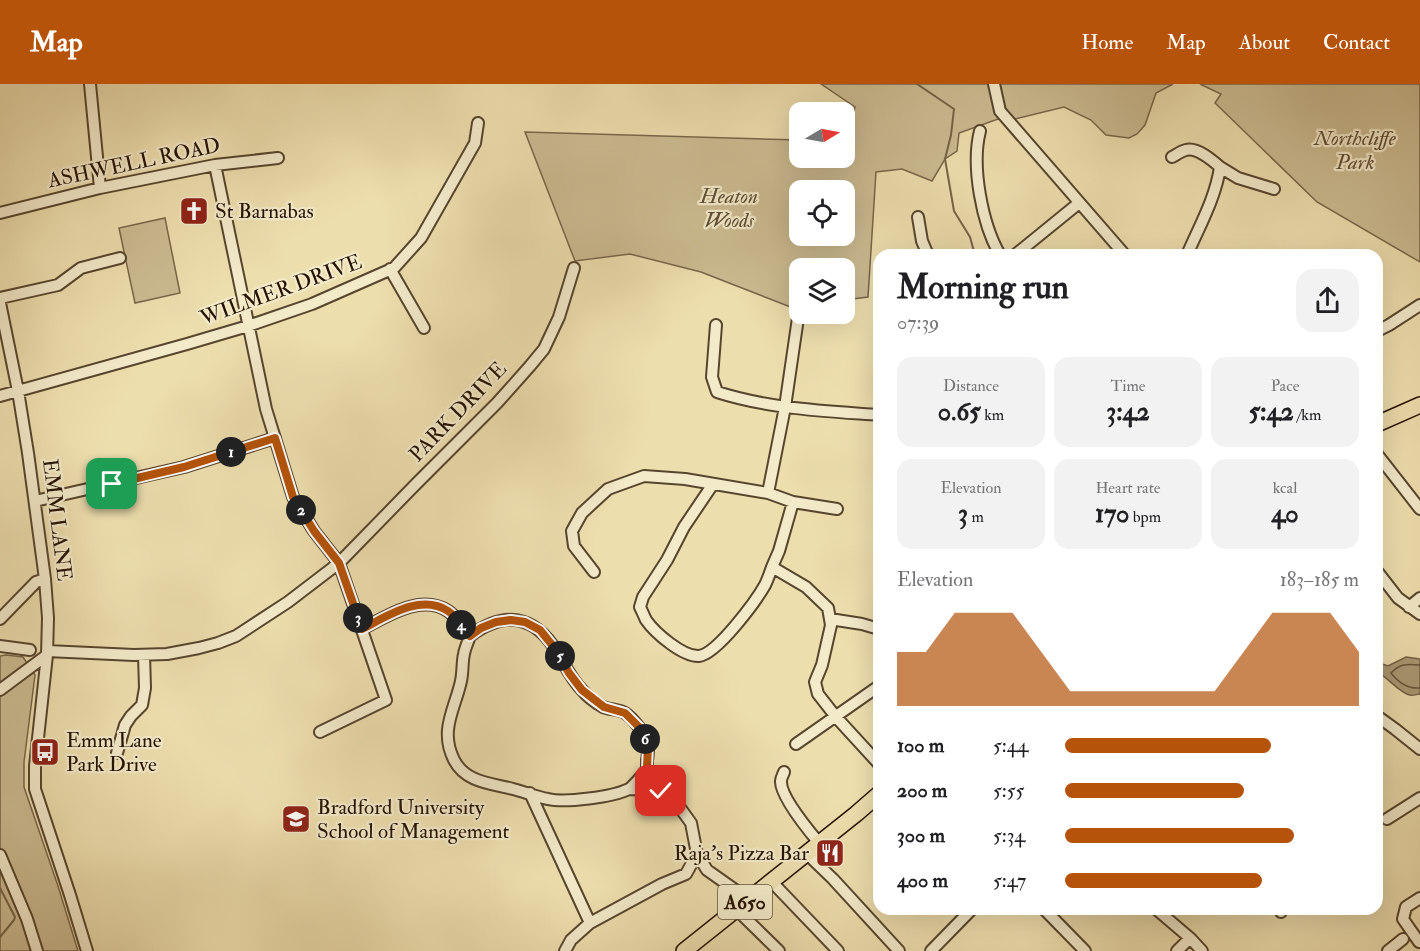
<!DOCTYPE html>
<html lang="en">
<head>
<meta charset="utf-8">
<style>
  body { margin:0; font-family:"IM FELL Double Pica",serif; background:#f2f2f2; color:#202124; height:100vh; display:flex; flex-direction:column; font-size:22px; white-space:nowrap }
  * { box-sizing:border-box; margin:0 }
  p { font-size:20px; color:#757577 }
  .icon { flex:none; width:33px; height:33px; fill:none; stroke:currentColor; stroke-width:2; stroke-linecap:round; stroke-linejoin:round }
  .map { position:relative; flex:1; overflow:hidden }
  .details { position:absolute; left:873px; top:165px; width:510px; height:666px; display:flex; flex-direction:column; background:#fff; border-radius:18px; box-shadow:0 6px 24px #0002 }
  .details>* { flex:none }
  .needle { width:39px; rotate:80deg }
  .tools { position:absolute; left:789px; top:18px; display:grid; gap:12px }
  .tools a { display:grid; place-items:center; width:66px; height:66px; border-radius:12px; background:#fff; box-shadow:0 6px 24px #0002; font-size:30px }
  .pin { position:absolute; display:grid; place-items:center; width:51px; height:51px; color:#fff; margin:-26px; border-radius:12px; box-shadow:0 3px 9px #0006 }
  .km { position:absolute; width:30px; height:30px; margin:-15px; border-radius:50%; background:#222; color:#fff; font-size:16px; line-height:30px; text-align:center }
  .round { display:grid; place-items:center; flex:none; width:63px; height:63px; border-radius:18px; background:#f2f2f2 }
  .summary { display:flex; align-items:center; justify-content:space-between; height:102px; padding:0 24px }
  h1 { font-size:33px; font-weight:700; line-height:45px }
  .figures { display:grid; grid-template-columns:repeat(3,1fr); gap:9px; height:102px; padding:6px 24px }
  .figures div { display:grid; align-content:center; border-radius:15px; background:#f2f2f2; text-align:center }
  .figures b { font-size:26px; font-weight:700 }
  .figures small { font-size:16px; font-weight:400 }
  .figures p { font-size:16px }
  .chart { height:168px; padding:12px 24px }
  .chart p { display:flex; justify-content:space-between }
  .chart svg { width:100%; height:108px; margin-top:6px; fill:#b45309; opacity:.7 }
  ul { padding:0 24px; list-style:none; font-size:20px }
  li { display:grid; grid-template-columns:96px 72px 1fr; align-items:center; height:45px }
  li i { height:15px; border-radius:8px; background:#b45309 }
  header { display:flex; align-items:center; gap:36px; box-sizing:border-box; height:84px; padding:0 30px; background:#b45309; color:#fff }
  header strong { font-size:28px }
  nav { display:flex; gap:33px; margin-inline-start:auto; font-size:21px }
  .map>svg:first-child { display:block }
</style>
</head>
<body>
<header>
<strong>Map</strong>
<nav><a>Home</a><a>Map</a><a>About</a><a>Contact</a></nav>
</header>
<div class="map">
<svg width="1420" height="867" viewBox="0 0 1420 867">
  <rect width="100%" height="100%" fill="#eddeae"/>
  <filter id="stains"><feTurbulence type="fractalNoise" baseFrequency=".00333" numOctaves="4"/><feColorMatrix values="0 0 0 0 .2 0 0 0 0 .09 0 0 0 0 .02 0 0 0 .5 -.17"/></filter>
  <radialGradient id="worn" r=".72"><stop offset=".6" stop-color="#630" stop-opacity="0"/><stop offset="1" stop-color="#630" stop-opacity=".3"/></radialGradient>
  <path fill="#cbbb91" stroke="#78664a" stroke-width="1.5" fill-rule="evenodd" d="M821,0H1173L1156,9L1145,41L1137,50L1129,54L1106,51L1091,36L1064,23L1015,35H998L959,49L957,67L945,75L932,97L902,85L876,88L868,213L845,216L844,184H800L799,223L793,224L701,188L630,170L575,177L525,48L799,56L800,74H844L845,57L855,23ZM800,106H844V152H800Z
    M1200,0H1420V178L1317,118L1215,19L1221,10Z
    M165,134L180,209L135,219L119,144Z
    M6,571L23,573L35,591L24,678V703L58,802L78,867H0V572Z"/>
  <path fill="#a99974" stroke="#746347" stroke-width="1.5" d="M1406,573L1420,575V610C1417,610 1413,612 1410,611C1399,609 1388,593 1377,588V578L1388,582Z"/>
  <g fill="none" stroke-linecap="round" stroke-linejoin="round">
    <path stroke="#67563c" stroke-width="1.5" d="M1420,581C1408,580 1400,579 1391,589C1398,598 1408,605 1420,604"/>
    <path stroke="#746347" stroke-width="2" d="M917,0L954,25L951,51L945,75L954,127L970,153L975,171
      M0,804L15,833L14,836L0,853"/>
    <g stroke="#57452e" stroke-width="14">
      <path id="minor" d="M90,0L100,104
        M994,0L1000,27L1125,171
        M980,47C971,82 982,140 1000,171
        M1172,73C1176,71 1181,67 1186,66C1197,63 1212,76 1220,83C1216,113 1199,143 1187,171
        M215,81L266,325L293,413L314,447L339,479L386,616L320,648
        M1220,83L1238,94L1274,105
        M0,129L100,104L215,81L278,74
        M918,133L922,157L928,171
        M1015,171L1079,119
        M390,185L424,244
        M0,214L58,201L81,184L120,174
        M0,219L18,307L28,369L45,495L48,534L47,571L35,682V705L70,811L87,867
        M798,234L785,323L768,409L793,418L779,467L772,483L806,503L828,524L831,541L822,581L815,598L818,610L836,633L879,680
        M716,241L712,293L717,308C770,325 825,327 879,331
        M1377,247L1389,241L1420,221
        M0,312L187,260L248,242L312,220L394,184L421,154L475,59L478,39
        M1377,370L1420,425
        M713,400L684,443L667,476L643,513L640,523C642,527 644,532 646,536C655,549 683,573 699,572C717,570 756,517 765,501C768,495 770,489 772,483
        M35,417L184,383L275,354
        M793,418L837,425
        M1377,487L1398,514L1420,530
        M594,488L574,462L572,447L582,429L608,405L644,392L685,395L768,409
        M1409,523L1420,514
        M0,535L36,498L45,495
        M830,535L862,540L879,545
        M362,545C386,533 420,509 448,527C456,532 463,544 470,552C504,527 534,530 557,568C565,581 571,595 582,606C587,612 596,619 603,623C610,626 619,625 625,629C634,635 647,652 648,662C648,667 648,672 647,676C647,677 647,684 647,685C645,689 632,703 629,705C613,713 565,719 548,715C536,713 525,708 513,705C491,699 466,699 454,676C439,646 455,625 461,597C463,588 462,579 464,570C465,564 468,558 470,552
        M0,562L30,566
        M47,567L134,571L167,570L199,564L218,559L236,552L288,518L339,479L416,400L497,319L530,282L544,265L559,233L574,184
        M0,606L47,571
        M1377,632L1395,645L1420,665
        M796,660L879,602
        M117,669L125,641L131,632L142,621L145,604L144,571
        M647,684L661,707L678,721L691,739L697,770L707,786L748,815
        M784,688C783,691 781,694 781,697C780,712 809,747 819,759
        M630,705L661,707
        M530,709L590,839
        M1387,735L1420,714
        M806,769L833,795L899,867
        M0,771L27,835L37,867
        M771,797L838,867
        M736,825L779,867
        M1044,825L1085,867
        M1156,825L1190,854L1202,867
        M1279,825L1281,828
        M1419,858L1403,835L1406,823L1420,814
        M565,867L571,856L590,839L662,800L686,790L697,770
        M931,867L972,825
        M1177,867L1190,854
        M1388,867L1403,855"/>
    </g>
    <g stroke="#251203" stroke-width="18">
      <path id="highway" d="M1377,340L1420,321
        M684,867L856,730L879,710"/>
    </g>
    <use href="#minor" stroke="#f3eaca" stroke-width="10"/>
    <use href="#highway" stroke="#eddeae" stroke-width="15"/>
  </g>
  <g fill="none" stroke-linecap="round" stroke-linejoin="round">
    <g stroke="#fff" stroke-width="12">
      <path id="route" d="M112,400L184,383L275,354L293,413L314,447L339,479L362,545C386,533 420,509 448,527C456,532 463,544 470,552L481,544L496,538L511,536L525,538L540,546L557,567L569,589L582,606L604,623L625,629L639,643L648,661L647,684L661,707"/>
    </g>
    <use href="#route" stroke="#b45309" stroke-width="8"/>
  </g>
  <defs>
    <g id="church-square" transform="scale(1.5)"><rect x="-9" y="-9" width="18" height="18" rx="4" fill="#8f2418" stroke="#f3eaca"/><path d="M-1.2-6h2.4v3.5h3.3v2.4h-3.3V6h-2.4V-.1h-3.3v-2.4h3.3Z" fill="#fff"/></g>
    <g id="bus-square" transform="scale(1.5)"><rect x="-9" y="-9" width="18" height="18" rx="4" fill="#8f2418" stroke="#f3eaca"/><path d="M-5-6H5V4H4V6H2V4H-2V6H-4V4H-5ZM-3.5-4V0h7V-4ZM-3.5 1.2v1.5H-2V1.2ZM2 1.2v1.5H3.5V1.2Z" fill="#fff"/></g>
    <g id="university-square" transform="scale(1.5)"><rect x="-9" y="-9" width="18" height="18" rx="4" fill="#8f2418" stroke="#f3eaca"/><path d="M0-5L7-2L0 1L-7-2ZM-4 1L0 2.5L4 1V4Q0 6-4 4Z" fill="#fff"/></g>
    <g id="restaurant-square" transform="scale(1.5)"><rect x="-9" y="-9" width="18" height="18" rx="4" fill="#8f2418" stroke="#f3eaca"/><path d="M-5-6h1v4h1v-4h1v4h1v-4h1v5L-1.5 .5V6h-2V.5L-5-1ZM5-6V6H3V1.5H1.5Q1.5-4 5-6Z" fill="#fff"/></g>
  </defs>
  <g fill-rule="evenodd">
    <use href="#church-square" x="194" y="127"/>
    <use href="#bus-square" x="45" y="668"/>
    <use href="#university-square" x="296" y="735"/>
    <use href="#restaurant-square" x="830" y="769"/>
  </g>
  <g text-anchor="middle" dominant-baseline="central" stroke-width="4.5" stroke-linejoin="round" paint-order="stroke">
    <rect fill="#f3eaca" stroke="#63533f" stroke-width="1.5" x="718" y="801" width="54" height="34" rx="4.5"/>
    <g font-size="20" font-weight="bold" fill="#251203">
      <text x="745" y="818">A650</text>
    </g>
    <g font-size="21" font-style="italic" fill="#5f4d35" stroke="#f3eaca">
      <text x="1355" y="54">Northcliffe<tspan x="1355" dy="24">Park</tspan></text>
      <text x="729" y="112">Heaton<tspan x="729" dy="24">Woods</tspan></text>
    </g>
    <g font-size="21" fill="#251203" stroke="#f3eaca">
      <text transform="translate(134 79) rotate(-12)">ASHWELL ROAD</text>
      <text transform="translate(281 206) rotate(-20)">WILMER DRIVE</text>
      <text transform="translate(458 328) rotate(-46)">PARK DRIVE</text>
      <text transform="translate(57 436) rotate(83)">EMM LANE</text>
    </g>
    <g font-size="21" fill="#251203" stroke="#f3eaca" text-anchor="start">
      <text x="215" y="127">St Barnabas</text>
      <text x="66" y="656">Emm Lane<tspan x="66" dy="24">Park Drive</tspan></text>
      <text x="317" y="723">Bradford University<tspan x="317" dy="24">School of Management</tspan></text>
      <text x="809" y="769" text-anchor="end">Raja's Pizza Bar</text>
    </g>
  </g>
  <rect width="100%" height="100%" filter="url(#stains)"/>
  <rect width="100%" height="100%" fill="url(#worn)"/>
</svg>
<div class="tools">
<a><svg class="needle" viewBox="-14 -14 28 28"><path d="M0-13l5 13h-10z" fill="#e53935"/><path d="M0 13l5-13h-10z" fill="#757577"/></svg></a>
<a><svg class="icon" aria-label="locate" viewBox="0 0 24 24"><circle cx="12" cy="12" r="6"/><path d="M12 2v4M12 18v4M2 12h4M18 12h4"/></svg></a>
<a><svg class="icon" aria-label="layers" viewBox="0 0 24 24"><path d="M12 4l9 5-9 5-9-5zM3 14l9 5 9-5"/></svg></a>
</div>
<div class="pin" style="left:112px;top:400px;background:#1e9e55"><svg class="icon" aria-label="arrive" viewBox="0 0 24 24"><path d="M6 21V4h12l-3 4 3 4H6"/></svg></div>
<div class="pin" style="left:661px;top:707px;background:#d93025"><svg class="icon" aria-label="check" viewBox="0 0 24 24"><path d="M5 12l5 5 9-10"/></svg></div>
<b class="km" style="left:231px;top:368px">1</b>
<b class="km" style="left:301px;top:426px">2</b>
<b class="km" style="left:358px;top:534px">3</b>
<b class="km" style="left:461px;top:541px">4</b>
<b class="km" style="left:560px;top:572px">5</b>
<b class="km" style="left:645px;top:655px">6</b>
<section class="details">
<div class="summary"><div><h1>Morning run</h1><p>07:39</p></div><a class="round"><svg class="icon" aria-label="share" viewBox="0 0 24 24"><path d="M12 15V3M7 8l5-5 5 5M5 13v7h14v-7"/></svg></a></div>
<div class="figures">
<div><p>Distance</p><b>0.65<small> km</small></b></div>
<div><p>Time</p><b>3:42</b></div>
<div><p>Pace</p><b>5:42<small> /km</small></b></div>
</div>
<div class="figures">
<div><p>Elevation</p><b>3<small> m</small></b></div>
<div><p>Heart rate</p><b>170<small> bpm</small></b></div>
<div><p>kcal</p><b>40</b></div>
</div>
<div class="chart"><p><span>Elevation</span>183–185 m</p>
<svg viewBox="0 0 160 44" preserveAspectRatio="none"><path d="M0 44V22L10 22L20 6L30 6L40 6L50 22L60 38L70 38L80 38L90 38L100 38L110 38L120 22L130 6L140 6L150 6L160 22V44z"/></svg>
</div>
<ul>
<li><b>100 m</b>5:44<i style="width:70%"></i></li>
<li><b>200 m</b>5:55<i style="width:61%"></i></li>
<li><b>300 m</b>5:34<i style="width:78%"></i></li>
<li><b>400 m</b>5:47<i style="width:67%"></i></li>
</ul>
</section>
</div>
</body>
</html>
